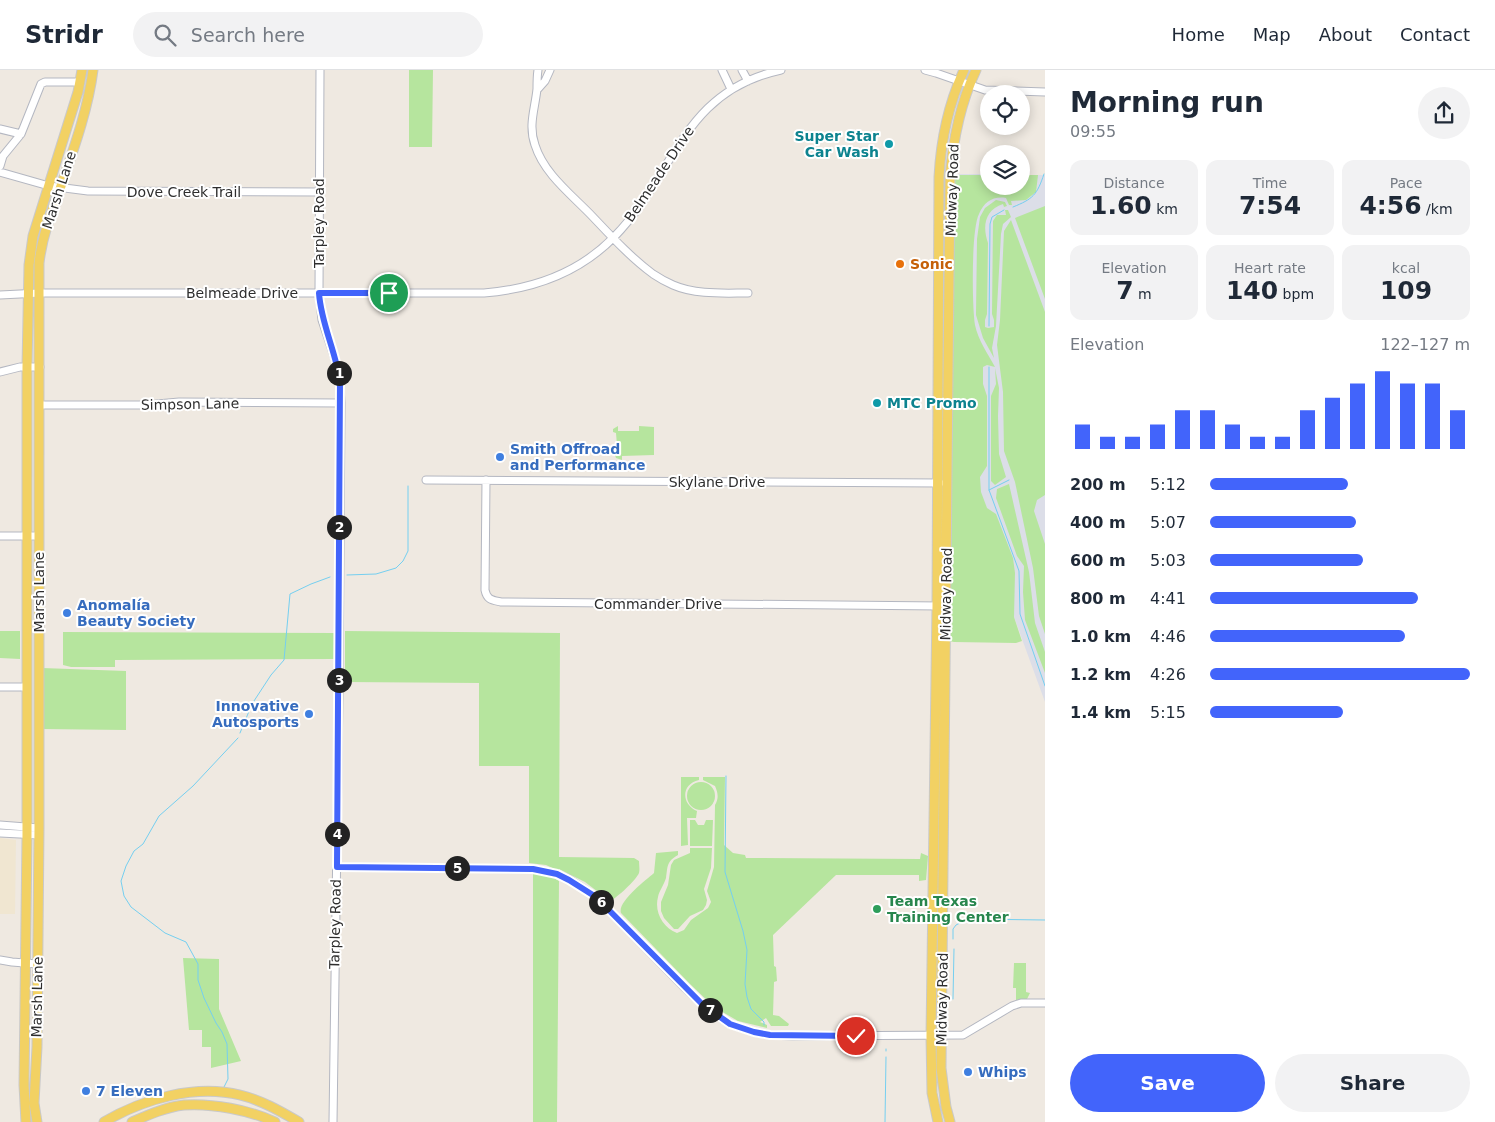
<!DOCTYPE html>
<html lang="en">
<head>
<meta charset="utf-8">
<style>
  body { margin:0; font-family:"DejaVu Sans",sans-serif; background:#f2f2f3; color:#1f2937; height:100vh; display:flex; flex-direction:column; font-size:19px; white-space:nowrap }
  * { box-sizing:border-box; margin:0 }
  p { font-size:16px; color:#747a83 }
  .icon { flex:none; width:28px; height:28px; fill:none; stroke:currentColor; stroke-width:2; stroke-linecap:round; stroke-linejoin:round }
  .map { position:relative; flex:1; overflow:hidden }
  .drawer { display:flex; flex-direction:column; background:#fff; width:450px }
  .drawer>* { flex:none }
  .buttons { position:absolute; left:980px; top:15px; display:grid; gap:10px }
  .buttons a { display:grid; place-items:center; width:50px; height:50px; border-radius:50%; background:#fff; box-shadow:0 2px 12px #0003; font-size:25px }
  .pin { position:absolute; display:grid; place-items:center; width:42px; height:42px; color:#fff; margin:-21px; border:2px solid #fff; border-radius:50%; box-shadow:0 1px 5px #0007 }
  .km { position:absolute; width:25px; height:25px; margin:-12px; border-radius:50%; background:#222; color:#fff; font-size:14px; line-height:25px; text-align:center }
  .round { display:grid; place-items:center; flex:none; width:52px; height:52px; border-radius:26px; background:#f2f2f3 }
  .head { display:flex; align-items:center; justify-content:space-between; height:85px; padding:0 25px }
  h1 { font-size:28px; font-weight:600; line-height:38px }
  .stats { display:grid; grid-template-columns:repeat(3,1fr); gap:8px; height:85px; padding:5px 25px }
  .stats div { display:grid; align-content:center; border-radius:12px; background:#f2f2f3; text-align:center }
  .stats b { font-size:25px; font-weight:600 }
  .stats small { font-size:14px; font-weight:400 }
  .stats p { font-size:14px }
  .chart { height:140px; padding:10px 25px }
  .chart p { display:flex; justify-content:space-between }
  .chart svg { width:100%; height:90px; margin-top:5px; stroke:#4264fb; stroke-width:6 }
  .button { display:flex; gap:10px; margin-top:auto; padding:10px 25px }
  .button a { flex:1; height:58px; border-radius:30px; background:#4264fb; color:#fff; font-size:20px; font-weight:600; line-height:58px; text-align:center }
  .button a+a { background:#f2f2f3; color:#1f2937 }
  ul { padding:0 25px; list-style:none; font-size:16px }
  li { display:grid; grid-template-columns:80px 60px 1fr; align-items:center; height:38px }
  li i { height:12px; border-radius:6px; background:#4264fb }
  header { display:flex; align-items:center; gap:30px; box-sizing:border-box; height:70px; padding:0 25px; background:#fff; border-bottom:1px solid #e0e1e3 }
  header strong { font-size:24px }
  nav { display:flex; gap:28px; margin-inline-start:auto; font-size:18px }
  .search { width:350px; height:45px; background:#f2f2f3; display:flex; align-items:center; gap:12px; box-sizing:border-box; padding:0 18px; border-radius:28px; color:#747a83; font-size:19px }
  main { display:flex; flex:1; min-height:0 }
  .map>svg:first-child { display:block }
</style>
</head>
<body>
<header>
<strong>Stridr</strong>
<div class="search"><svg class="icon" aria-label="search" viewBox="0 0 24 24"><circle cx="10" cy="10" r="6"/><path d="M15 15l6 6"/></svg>Search here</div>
<nav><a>Home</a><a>Map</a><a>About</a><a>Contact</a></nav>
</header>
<main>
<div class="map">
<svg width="1045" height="1052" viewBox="0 0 1045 1052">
  <rect width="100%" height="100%" fill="#efe9e1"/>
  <path fill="#f0e6d1" d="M0,768L16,770L15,844H0Z"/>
  <path fill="#dcdee8" d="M956,104H989V116H1021V105H1045V632L1014,547L952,515Z"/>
  <path fill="#b6e59e" d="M409,0H433L432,77H409Z
    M957,105H989V116H1021V105H1038L1036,122L1026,130L1011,131L1012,135H1009L1006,128C993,126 984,132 979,144C971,159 972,237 975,255C978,270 988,284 995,297L987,295L983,297V314L987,326V396L980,407L981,422L987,438L996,444L1013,488L1015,503L1014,547L1022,571L1016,573L954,572L949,571L954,109Z
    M996,130L1005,132L1007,136L1004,137L1003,134C985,140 982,156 988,173L987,244L985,250V257L988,258L994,257V250L992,244L993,151L997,145H1006L1005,140H1008L1011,147L1003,154L1001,164L996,256L992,278L994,288L983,268L976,245L977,169L980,147L985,138Z
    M1045,136V229L1015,148Z
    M1011,150L1045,242V425L1037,430L1034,441L1045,474V564L1039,546L1033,498L1015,412L1004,381L1003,322L997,275L1000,250L1004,161Z
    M995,298L999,318L998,346L999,384L1006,407L995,415L991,411V326L996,314Z
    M618,356V361H639V356L654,357V385L622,386V390L616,388L612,376L617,375L616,363L613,362V359Z
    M1009,414L1029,502L1035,553L1045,582V603L1025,550L1023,522L1024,496L1017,486L996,428L997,419Z
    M0,561H20V589L0,588Z
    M345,561L560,563L559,787L634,788L639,791C639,795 640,799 639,803C636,810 617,828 610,831L585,812L559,799V801L546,795L529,793V696H479V613L345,612Z
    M63,562L335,563V589L115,590V597H71L63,595Z
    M42,598L126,601V660L42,659Z
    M681,707H699V710C681,714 681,734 697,741L696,748H687L688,775L681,776Z
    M703,707H725L724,775L733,783L745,785L746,788L920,789L921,783L928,786L926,810L919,811V805H836L773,865L774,896L776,897L777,911L774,912L773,945L779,946L789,954L788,956H771L766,948L760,952L767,955V958L738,951L714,937L690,914L621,843C617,832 646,810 654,803L656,783L678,781V785C666,792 668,796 666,808C664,815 659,821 658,827C654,842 663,858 677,863L684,860L691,850L708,838L711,832L707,821L714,797L715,735C719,728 718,723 715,716L703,710Z
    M687 726a14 14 0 1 1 28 0a14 14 0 1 1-28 0Z
    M690,750H695L698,755H704L706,750H713L712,776H690Z
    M690,778H712L711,798L704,819L707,830L706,835L703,840L690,846L678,859H674L664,848L661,841V832L668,815L671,795L674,790L690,783Z
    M533,803L550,806L559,811L557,1052H533Z
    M183,888L219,889V939L241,991L211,998V977H202V960H189Z
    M1014,893H1026V922L1030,923L1027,929L1016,930V918H1013Z"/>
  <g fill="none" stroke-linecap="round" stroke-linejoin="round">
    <path stroke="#75cff0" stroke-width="1" d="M1013,137C1033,129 1037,125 1044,104
      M989,256L990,154L992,147L1004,140
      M989,297V420L1019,501L1020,544L1045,616
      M989,420L1009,410
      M347,505L376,504L396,498L403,491L408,481V416
      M240,663L252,634L271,605L284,590L290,524L311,514L330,507
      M726,706L725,802L743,861L747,880L745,914L747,927L751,939L764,952V955
      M953,869V859L956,855L968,849L1045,850
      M953,929L954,879
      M886,981V979
      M223,1019L228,1009L227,974L222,962L216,953L204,928L198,910V894L186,872L165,863L131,837L124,826L121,811L126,796L134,781L143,774L159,746L193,716L238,668
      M885,1052L886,987"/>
    <g stroke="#b4b7c1" stroke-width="9">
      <path id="minor" d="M320,0L319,223L322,250L339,301L341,333L339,623L333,1052
        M538,0C537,6 537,13 537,19C535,39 528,55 535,75C544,104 572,125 592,146C611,166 630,187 653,204C659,208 666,212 673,215C696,225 723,223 748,223
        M722,0L731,19
        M742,0L748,11
        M925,0L936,3L985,20L1045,22
        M537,20L545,11L550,0
        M0,59L21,64
        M0,96L3,86L21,64L41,14L45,12H80
        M0,102L49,116L88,121L320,122
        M0,225L40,223H484C533,219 579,203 614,167C676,104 681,22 781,0
        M0,302L20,297H40
        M39,335H146L179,332L341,333
        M426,410L940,413
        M486,410L485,520C487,530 492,530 501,532L941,536
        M0,466H39
        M0,617H27
        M0,755L39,758
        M0,763L39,765
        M337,797L533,799L557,804L569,809L596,827L685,918L702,934L718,946L730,954L754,962L770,965L793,966L963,965L1012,936L1021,933H1045
        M0,890L12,892L37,894"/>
    </g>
    <g stroke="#c9c9c9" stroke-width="11">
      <path id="major" d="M26,1052L24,1015L27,765V297L29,195L33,166L78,22L82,0
        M37,1052L34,1033L37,977L39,758V193C42,167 51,143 60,119C73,81 88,40 93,0
        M104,1052C143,1029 195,1014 240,1025C261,1030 280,1041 299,1052
        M132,1052C148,1045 166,1037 184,1035C212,1033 249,1040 275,1052
        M938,1052L932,1023L931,966L937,536L939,107C941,68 948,35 964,0
        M950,1052L946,1037L941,998L950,107C953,69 960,34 976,0"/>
    </g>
    <use href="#minor" stroke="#fff" stroke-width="7"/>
    <use href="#major" stroke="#f2d163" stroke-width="9"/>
  </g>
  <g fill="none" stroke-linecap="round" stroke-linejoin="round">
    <g stroke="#fff" stroke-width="10">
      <path id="route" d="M389,223H319C321,254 336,281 340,312L337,797L533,799L557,804L569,810L596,827L702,934L730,954L754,962L770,965L856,966"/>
    </g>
    <use href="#route" stroke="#4264fb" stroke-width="6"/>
  </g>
  <g fill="#0f9aa8" stroke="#fff" stroke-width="2">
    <circle cx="889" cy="74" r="5"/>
    <circle cx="877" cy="333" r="5"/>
  </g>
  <circle fill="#e8710a" stroke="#fff" stroke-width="2" cx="900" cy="194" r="5"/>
  <g fill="#3f7fe0" stroke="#fff" stroke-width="2">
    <circle cx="500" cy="387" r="5"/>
    <circle cx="67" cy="543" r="5"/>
    <circle cx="309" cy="644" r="5"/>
    <circle cx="968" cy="1002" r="5"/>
    <circle cx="86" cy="1021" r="5"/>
  </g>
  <circle fill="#2e9e5b" stroke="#fff" stroke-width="2" cx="877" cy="839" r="5"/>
  <g text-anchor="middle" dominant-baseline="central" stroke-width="4" stroke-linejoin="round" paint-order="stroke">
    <g font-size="14" font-weight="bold" fill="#0d838f" stroke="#fff" text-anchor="end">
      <text x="879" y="66">Super Star<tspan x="879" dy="16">Car Wash</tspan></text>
      <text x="887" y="333" text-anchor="start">MTC Promo</text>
    </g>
    <g font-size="14" fill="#2e2e2e" stroke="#fff">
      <text transform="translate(659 104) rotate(-56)">Belmeade Drive</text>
      <text transform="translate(59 120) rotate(-72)">Marsh Lane</text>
      <text transform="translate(952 120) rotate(-88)">Midway Road</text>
      <text x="184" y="122">Dove Creek Trail</text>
      <text transform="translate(319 153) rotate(-90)">Tarpley Road</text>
      <text x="242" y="223">Belmeade Drive</text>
      <text transform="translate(190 334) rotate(-1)">Simpson Lane</text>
      <text x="717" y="412">Skylane Drive</text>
      <text transform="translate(39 522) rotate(-90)">Marsh Lane</text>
      <text transform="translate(946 524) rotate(-89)">Midway Road</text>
      <text x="658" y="534">Commander Drive</text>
      <text transform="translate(335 854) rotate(-89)">Tarpley Road</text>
      <text transform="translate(37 927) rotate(-89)">Marsh Lane</text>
      <text transform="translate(942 929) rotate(-89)">Midway Road</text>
    </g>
    <g font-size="14" font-weight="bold" fill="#c56008" stroke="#fff" text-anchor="start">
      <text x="910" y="194">Sonic</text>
    </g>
    <g font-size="14" font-weight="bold" fill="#366cbe" stroke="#fff" text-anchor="start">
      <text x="510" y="379">Smith Offroad<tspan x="510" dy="16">and Performance</tspan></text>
      <text x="77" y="535">Anomalía<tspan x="77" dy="16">Beauty Society</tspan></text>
      <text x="299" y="636" text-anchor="end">Innovative<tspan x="299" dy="16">Autosports</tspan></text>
      <text x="978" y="1002">Whips</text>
      <text x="96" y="1021">7 Eleven</text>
    </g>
    <g font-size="14" font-weight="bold" fill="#27864d" stroke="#fff" text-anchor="start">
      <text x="887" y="831">Team Texas<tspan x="887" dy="16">Training Center</tspan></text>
    </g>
  </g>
</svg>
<div class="buttons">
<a><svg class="icon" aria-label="locate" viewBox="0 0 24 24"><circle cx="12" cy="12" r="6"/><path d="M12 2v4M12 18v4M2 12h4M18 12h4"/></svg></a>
<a><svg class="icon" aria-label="layers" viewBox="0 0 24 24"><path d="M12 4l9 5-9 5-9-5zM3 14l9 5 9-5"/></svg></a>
</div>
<div class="pin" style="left:389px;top:223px;background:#1e9e55"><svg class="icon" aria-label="arrive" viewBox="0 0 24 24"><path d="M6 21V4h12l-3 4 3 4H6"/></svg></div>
<div class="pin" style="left:856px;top:966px;background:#d93025"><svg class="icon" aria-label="check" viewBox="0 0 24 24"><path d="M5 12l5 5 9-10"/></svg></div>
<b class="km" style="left:339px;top:303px">1</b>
<b class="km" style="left:339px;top:457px">2</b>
<b class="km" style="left:339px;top:610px">3</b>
<b class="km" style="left:337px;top:764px">4</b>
<b class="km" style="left:457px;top:798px">5</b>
<b class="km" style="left:601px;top:832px">6</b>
<b class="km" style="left:710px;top:940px">7</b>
</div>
<section class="drawer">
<div class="head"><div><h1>Morning run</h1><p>09:55</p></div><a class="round"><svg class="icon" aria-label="share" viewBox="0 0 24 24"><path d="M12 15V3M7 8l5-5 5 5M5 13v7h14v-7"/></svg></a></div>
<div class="stats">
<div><p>Distance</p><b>1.60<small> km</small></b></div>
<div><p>Time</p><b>7:54</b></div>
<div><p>Pace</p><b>4:56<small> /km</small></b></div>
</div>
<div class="stats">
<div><p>Elevation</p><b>7<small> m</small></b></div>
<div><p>Heart rate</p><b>140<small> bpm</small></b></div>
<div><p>kcal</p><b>109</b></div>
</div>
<div class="chart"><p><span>Elevation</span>122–127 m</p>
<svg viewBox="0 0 160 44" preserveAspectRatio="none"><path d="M5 44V32M15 44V38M25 44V38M35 44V32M45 44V25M55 44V25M65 44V32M75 44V38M85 44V38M95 44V25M105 44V19M115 44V12M125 44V6M135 44V12M145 44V12M155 44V25"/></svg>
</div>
<ul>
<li><b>200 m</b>5:12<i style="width:53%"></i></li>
<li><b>400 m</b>5:07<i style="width:56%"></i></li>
<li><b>600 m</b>5:03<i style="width:59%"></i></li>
<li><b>800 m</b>4:41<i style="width:80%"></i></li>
<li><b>1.0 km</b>4:46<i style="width:75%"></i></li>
<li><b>1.2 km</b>4:26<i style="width:100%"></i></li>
<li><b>1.4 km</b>5:15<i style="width:51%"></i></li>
</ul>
<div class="button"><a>Save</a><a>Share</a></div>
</section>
</main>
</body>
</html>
